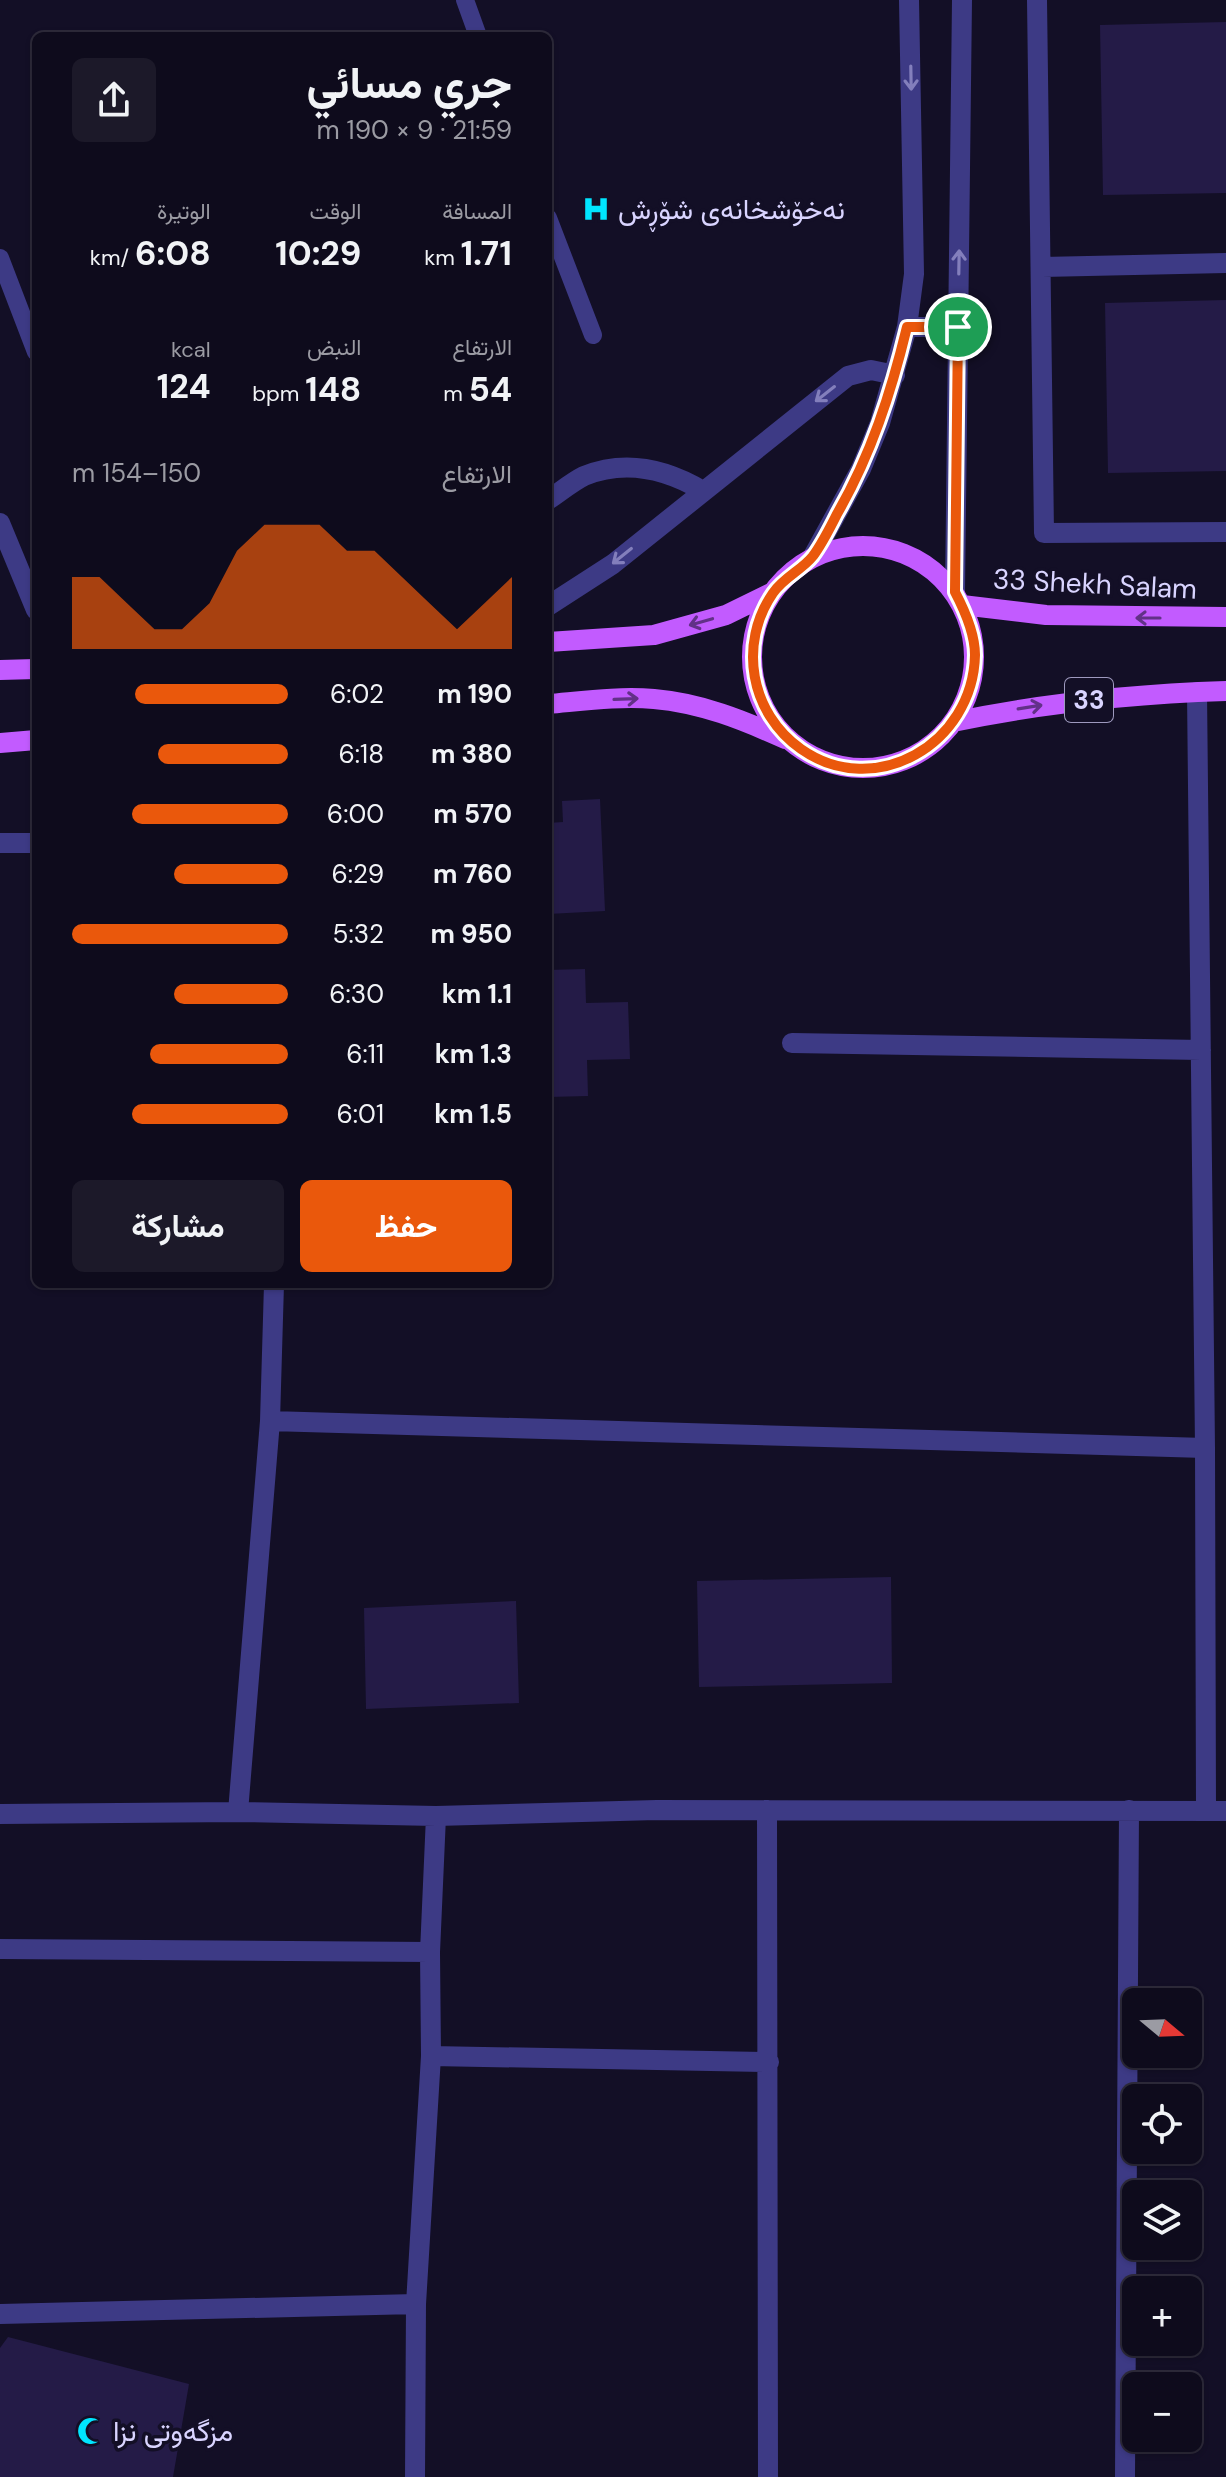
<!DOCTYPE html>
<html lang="ar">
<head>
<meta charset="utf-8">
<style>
  body { margin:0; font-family:"DM Sans",Vazirmatn,sans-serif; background:#1c1929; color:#f1f3f6; direction:rtl; height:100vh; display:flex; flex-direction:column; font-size:30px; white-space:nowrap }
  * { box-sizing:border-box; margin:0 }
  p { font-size:26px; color:#9b9ba3 }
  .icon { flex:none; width:44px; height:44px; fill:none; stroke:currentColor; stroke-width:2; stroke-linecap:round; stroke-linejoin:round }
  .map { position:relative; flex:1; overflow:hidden; direction:ltr }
  .details { position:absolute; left:32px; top:32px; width:520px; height:1256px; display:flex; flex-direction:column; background:#0e0b1c; border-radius:12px; box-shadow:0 2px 6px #0004,0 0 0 2px #2e2b3b; direction:rtl }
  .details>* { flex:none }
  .needle { width:52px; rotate:109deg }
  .fabs { position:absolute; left:1122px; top:1988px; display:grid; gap:16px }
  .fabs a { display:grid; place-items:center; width:80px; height:80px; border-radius:12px; background:#0e0b1c; box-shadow:0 2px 6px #0004,0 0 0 2px #2e2b3b; font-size:40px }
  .pin { position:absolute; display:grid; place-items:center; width:68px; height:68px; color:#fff; margin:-34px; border:4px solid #fff; border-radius:50%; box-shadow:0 2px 8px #0007 }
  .round { display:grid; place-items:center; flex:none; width:84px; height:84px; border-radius:12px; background:#1c1929 }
  .head { display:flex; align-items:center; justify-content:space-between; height:136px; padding:0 40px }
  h1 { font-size:44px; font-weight:700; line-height:60px }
  .metrics { display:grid; grid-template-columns:repeat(3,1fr); gap:12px; height:136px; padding:8px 40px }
  .metrics div { display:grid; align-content:center }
  .metrics b { font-size:34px; font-weight:700 }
  .metrics small { font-size:22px; font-weight:400 }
  .metrics p { font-size:22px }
  .chart { height:224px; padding:16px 40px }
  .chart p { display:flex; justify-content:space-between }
  .chart svg { width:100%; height:144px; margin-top:8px; fill:#ea580c; opacity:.7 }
  .action { display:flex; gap:16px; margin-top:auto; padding:16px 40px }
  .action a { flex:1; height:92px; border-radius:12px; background:#ea580c; color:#fff; font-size:32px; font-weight:700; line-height:92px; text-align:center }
  .action a+a { background:#1c1929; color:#f1f3f6 }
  ul { padding:0 40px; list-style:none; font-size:26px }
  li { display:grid; grid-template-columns:128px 96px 1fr; align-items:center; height:60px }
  li i { height:20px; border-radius:10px; background:#ea580c }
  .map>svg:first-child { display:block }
</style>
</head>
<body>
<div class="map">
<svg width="1226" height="2477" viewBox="0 0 1226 2477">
  <rect width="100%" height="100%" fill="#130f26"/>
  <path fill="#241b47" d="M1226,22V193L1103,195L1100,25Z
    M1226,300V471L1108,473L1105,303Z
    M600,799L605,911L548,914V823L563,822L562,801Z
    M585,969L586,1003L628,1002L630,1059L587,1060L588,1096L548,1097V970Z
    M891,1577L892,1683L699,1687L697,1581Z
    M516,1601L519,1703L366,1709L364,1608Z
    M8,2337L189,2384L173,2477H0V2348Z"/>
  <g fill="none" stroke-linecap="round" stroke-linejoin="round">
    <path stroke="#3d3a85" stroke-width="18" d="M465,0L478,36
      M548,218L593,335
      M0,258L36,352"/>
    <path stroke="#3d3a85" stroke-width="20" d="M1037,0L1044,533L1226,532
      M1042,267L1226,263
      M907,327H958
      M548,500C560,492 572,482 584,476C626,459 666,469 703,491
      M0,523L36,610
      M812,558L861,469L880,423L907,327L914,274L909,0
      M955,592L962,0
      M548,606L613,564L848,376L871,370L895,375
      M1197,692L1205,1448L1206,1811
      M0,843H36
      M792,1043L1201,1050
      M270,1421L1205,1448
      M767,1810L768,2477
      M238,1812L270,1421L274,1284
      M0,1814L238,1812L436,1816L657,1810L1226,1811
      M0,1949L430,1952
      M431,2056L769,2062
      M0,2314L416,2304L431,2056L430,1952L436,1816
      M415,2477L416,2304
      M1125,2477L1129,1810"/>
    <path stroke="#c25bff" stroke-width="20" d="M752 657a111 111 0 1 1 222 0a111 111 0 1 1-222 0Z
      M962,605L1046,615L1226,617
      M548,642L654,635L726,615L773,592
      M0,670L36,669
      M548,704C583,701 619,696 654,699C701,703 743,720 785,739
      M953,722C1043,703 1134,694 1226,691
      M0,743L36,740"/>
  </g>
  <defs><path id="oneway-shaft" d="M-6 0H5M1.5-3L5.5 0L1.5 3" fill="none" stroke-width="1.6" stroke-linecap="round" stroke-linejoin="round" transform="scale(2)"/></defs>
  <g stroke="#837fbc">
    <use href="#oneway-shaft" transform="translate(911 78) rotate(89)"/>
    <use href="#oneway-shaft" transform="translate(959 262) rotate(-89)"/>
    <use href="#oneway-shaft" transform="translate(825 394) rotate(142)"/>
    <use href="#oneway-shaft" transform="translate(622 556) rotate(141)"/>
  </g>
  <g stroke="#623188">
    <use href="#oneway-shaft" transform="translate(1148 618) rotate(-180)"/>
    <use href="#oneway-shaft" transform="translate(701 622) rotate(164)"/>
    <use href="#oneway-shaft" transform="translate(626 699) rotate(-2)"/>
    <use href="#oneway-shaft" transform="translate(1030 707) rotate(-9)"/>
  </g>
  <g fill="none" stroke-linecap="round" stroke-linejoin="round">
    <g stroke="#fff" stroke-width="16">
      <path id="route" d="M907,327H958L955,592C965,611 975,633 975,655C973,744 875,801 801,749C750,713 738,644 773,593C784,577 802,570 813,556C822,544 830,528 837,514C871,455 891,393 907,327Z"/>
    </g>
    <use href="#route" stroke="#ea580c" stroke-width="10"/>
  </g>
  <defs>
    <g id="hospital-bare" transform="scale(2.16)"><path d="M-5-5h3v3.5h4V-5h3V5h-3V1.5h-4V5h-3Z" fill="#00e5ff" stroke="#130f26" stroke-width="2.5" paint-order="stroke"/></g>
    <g id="mosque-bare" transform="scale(2.16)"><path d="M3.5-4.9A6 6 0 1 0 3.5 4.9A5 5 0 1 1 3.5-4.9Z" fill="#00e5ff" stroke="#130f26" stroke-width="2.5" paint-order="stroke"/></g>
  </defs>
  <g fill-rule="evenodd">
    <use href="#hospital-bare" x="596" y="209"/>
    <use href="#mosque-bare" x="91" y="2431"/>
  </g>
  <g text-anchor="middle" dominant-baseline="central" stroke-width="7" stroke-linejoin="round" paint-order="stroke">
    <rect fill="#130f26" stroke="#9e99be" stroke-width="2" x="1065" y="678" width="48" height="44" rx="6"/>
    <g font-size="26" font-weight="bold" fill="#d9d4ff">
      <text x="1089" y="700">33</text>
    </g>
    <g font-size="28" fill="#d9d4ff" stroke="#130f26" text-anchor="start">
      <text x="618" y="209">نەخۆشخانەی شۆڕش</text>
      <text x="113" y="2431">مزگەوتی نزا</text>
    </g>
    <g font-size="28" fill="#d9d4ff" stroke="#130f26">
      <text transform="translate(1095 584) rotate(3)">33 Shekh Salam</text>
    </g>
  </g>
</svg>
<div class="fabs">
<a><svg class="needle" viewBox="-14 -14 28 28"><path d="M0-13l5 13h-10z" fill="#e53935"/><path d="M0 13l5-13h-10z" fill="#9b9ba3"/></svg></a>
<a><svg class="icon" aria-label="locate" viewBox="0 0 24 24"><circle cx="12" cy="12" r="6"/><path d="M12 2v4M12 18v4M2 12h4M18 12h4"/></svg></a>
<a><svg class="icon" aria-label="layers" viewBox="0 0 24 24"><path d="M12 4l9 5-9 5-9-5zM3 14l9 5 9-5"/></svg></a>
<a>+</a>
<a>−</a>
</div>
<div class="pin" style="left:958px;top:327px;background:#1e9e55"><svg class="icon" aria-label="arrive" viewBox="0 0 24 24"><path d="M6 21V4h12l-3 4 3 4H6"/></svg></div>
<section class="details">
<div class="head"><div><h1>جري مسائي</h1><p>21:59 · 9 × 190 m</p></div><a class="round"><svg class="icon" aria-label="share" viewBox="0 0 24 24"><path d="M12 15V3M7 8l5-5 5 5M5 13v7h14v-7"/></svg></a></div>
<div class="metrics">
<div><p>المسافة</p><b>1.71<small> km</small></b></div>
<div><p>الوقت</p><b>10:29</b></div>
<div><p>الوتيرة</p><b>6:08<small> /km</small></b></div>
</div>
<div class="metrics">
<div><p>الارتفاع</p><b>54<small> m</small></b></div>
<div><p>النبض</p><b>148<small> bpm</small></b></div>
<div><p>kcal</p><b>124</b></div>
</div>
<div class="chart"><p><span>الارتفاع</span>150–154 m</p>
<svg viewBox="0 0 160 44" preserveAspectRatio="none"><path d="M0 44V22L10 22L20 30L30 38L40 38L50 30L60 14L70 6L80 6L90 6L100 14L110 14L120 22L130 30L140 38L150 30L160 22V44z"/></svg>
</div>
<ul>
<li><b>190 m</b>6:02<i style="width:71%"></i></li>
<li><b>380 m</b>6:18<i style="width:60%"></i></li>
<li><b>570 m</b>6:00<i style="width:72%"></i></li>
<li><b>760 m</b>6:29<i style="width:53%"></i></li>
<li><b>950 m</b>5:32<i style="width:100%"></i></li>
<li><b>1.1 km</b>6:30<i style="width:53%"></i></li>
<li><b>1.3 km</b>6:11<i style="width:64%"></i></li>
<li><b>1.5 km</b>6:01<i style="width:72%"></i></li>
</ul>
<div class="action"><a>حفظ</a><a>مشاركة</a></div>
</section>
</div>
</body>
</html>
